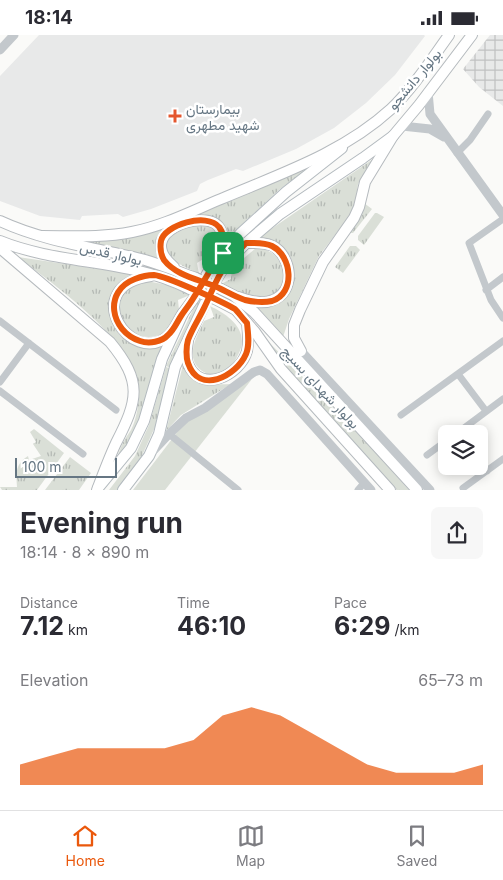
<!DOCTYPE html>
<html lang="en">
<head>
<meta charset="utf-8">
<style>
  body { margin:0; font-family:Inter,Vazirmatn,sans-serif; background:#f7f7f7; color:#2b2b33; height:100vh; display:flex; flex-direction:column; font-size:19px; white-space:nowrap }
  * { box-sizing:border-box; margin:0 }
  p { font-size:16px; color:#7c7c81 }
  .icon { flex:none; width:28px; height:28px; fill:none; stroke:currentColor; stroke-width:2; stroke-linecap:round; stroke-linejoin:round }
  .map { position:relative; height:455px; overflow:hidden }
  .drawer { display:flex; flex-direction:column; background:#fff; flex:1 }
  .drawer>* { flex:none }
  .fabs { position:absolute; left:438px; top:390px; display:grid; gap:10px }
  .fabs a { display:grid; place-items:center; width:50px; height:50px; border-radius:8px; background:#fff; box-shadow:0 2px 12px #0003; font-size:25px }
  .scale { position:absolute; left:15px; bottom:12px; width:102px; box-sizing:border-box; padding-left:5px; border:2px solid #657683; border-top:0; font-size:14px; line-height:18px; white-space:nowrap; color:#657683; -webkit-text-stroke:4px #fff; paint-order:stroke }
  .pin { position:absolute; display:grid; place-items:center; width:42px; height:42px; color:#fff; margin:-21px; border-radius:10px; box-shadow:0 2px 8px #0006 }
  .round { display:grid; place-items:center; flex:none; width:52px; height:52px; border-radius:8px; background:#f7f7f7 }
  .overview { display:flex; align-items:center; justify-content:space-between; height:85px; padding:0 20px }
  h1 { font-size:28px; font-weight:700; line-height:38px }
  .metrics { display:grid; grid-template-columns:repeat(3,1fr); gap:8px; height:85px; padding:5px 20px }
  .metrics div { display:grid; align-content:center }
  .metrics b { font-size:25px; font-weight:700 }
  .metrics small { font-size:14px; font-weight:400 }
  .metrics p { font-size:14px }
  .chart { height:140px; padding:10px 20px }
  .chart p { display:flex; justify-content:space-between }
  .chart svg { width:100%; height:90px; margin-top:5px; fill:#ea580c; opacity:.7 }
  .status { display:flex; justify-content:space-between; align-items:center; height:35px; padding:0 25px; background:#fff; direction:ltr }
  .status svg { height:14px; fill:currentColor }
  .menu { display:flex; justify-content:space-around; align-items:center; height:70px; border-top:1px solid #e1e1e2; background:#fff; font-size:14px; color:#7c7c81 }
  .menu a { display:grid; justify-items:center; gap:2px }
  .menu .on { color:#ea580c }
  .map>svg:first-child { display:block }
</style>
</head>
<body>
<div class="status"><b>18:14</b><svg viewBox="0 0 49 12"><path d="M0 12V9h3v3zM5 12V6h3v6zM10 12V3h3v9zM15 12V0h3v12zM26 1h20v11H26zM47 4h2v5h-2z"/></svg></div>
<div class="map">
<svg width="503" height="455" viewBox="0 0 503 455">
  <defs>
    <pattern id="industrial-grid" width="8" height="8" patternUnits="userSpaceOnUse" patternTransform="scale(1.25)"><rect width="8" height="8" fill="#e8e9e9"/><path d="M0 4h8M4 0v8" fill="none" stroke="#c0c1c2"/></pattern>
    <pattern id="grass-tufts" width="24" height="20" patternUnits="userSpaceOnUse" patternTransform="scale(1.25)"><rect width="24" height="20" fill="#dadfd7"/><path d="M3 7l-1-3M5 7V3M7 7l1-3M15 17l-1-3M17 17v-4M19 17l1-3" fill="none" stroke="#b4b9b4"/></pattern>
  </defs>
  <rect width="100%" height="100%" fill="#fafaf8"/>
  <path fill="#e8e9e9" d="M39,0H424L425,1L395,40L366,68L334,93L296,114L243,136L236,134L208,145L200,149L197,156L151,174L123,182L118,179L82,181L80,185L40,181L0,166V41Z"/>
  <path fill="url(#industrial-grid)" d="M490,0H503V71L479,52L463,34Z"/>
  <path fill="url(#grass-tufts)" d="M373,124L358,149L355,170L350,180L319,221L289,284L283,302L251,270L268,271L293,237C290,217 279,206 258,203Z
    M315,129L280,154L229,202C225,185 215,181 199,179Z
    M364,168L372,174L353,198H348Z
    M375,178H377L384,182L364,210L358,205V201Z
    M205,189C214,193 218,198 218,209L213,218L197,228L199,239C191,234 179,230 171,224C168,222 166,218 166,214C165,197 191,190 205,189Z
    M166,192C157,201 154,210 159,223L79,207C109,205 137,202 166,192Z
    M350,211H356L360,215L343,238L335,232Z
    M256,213C290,215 293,258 266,262C251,265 234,255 221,249L231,244L232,233Z
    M18,222L133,239C129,242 123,244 119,248C102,265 110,305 136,309C145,311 158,307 168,306L144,383L115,433C117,427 117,420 120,415C122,408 127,401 131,395C136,385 138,373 139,362C144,312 54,250 18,222Z
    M147,246L167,250L190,260L178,265L179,275C175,282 170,292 164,297C153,306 133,302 125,291C117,281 116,261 128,253C133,250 141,248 147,246Z
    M198,264L202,266L177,313L171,333L166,331Z
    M210,271C229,280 251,296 238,320C235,327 229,334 222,337C207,345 190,331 193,315C194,305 200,295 204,286L214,282Z
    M262,300L363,404L409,455H397L288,338Z
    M184,326C203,348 201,350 231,349L181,380L166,396Z
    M166,332L169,333L170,336L155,392L140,425L117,455H109L135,421L149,390Z
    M34,394L64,418L37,455H2L0,452H17C16,438 15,429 28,421L29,425L41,421L33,409L36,407L30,397Z
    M70,422L91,438L79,455H45Z"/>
  <path fill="#dadfd7" d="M252,344L165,455H133L185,387Z"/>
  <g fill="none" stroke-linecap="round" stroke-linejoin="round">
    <g stroke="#b3babf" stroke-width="12">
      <path id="secondary" d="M98,453L131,413L144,386L162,324L183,278L194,263L207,239L219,222L240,199L286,157L342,113
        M123,455L149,421L159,399L175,332L216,245L226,229L246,208L280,179L363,123L393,101"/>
    </g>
    <g stroke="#b5babe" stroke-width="12">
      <path id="primary" d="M0,186C45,207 97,213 145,225C162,230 179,237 196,243
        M42,201C72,201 102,203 132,197C163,191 192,176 221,164C280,139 343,118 391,74C413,53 431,25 449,0
        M0,206C44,224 93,225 139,236C157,240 173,246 190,254
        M0,213L110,307C143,347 138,365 116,408C109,423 103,439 97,455
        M174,232C132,197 204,174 218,191C224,198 223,209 223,217
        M151,241C77,251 131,333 168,301C174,296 178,285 183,278
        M221,254L233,260L254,277L417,455
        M238,262C249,266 262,270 273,265C296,256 292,222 273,211C265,207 256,208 246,208
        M215,264L236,275L255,297L281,334L390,455
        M188,306C187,313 185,322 188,329C201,359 240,341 247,316C249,307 248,297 247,288
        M301,316L294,303V290L300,275L323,227L354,183L359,172L365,147L393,101L419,70L472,0"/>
    </g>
    <path stroke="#c3c8cc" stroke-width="7" d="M457,118L470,105L488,79
      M503,184L469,208L491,265L503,283
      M486,255L503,242
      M0,286L116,375
      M458,339L486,376
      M0,347L29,308
      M0,356L83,419
      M401,380L503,306
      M169,399L238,455
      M456,399L503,364
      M427,420L446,406
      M479,424L487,436
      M463,453L503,424
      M358,455L364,448"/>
    <path stroke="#c3c8cc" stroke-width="9" d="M0,15L14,0
      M428,57L430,79L503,180
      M402,91L430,94L444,102
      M301,316L430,455
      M154,415L169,399L186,383L205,373L254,337L260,335L267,339L371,455"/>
    <use href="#secondary" stroke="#fff" stroke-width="10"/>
    <use href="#primary" stroke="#fff" stroke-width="10"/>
    <g stroke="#b5babe" stroke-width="12" stroke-linecap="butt">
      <path id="primary-bridge" d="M196,243L221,254
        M190,254L215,264"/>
    </g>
    <use href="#primary-bridge" stroke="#fff" stroke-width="10"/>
  </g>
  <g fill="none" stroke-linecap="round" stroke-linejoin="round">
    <g stroke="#fff" stroke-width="10">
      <path id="route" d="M223,218C211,231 204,247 194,262C190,269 185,275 181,281C177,287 174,295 168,300C162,307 149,309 140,306C110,296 103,256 135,244C140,242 148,240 154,240C166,241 223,267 235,274C239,278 243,284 247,288C248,298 250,310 246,319C236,342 199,360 188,328C186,322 186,312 188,305C192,294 200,282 205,271C212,257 216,243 226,230C232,222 240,215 246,208C255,208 264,207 272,211C292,221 296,258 272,266C263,268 254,267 245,265C236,262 229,258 221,254C203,245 177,242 164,225C161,220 160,212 161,206C164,190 207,177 219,192C225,199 223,209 223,218"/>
    </g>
    <use href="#route" stroke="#ea580c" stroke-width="6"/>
  </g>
  <path fill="#e4572e" stroke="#fff" stroke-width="2" d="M172.5 73.5h5v5h5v5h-5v5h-5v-5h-5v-5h5z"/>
  <g text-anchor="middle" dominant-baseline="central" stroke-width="5" stroke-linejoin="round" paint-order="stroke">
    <g font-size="14" fill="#657683" stroke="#fff">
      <text transform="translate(414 44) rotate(-50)">بولوار دانشجو</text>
      <text transform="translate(111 218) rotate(13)">بولوار قدس</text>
      <text transform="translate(321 352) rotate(47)">بولوار شهدای بسیج</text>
    </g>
    <g font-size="14" fill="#657683" stroke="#fff" text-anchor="start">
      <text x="186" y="73">بیمارستان<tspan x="186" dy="16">شهید مطهری</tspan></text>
    </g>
  </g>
</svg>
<div class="fabs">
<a><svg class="icon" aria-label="layers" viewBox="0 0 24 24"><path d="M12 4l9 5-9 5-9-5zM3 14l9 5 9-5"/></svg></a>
</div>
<div class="scale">100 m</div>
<div class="pin" style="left:223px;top:218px;background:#1e9e55"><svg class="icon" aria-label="arrive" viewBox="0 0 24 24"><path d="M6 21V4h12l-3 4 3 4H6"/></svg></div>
</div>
<section class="drawer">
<div class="overview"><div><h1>Evening run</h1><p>18:14 · 8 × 890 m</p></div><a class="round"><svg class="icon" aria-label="share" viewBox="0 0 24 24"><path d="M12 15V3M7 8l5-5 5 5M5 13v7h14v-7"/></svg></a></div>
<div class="metrics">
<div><p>Distance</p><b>7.12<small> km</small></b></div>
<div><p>Time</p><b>46:10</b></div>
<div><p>Pace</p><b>6:29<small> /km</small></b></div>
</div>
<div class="chart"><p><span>Elevation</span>65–73 m</p>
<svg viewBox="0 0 160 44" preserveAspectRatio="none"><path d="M0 44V34L10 30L20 26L30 26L40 26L50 26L60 22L70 10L80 6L90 10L100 18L110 26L120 34L130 38L140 38L150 38L160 34V44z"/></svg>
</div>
</section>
<nav class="menu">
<a class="on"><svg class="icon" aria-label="home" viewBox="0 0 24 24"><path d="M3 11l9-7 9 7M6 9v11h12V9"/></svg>Home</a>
<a><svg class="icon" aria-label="map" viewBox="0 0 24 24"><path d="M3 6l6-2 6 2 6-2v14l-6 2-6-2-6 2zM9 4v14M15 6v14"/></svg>Map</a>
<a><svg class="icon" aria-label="saved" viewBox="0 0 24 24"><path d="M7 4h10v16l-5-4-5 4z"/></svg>Saved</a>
</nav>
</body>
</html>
